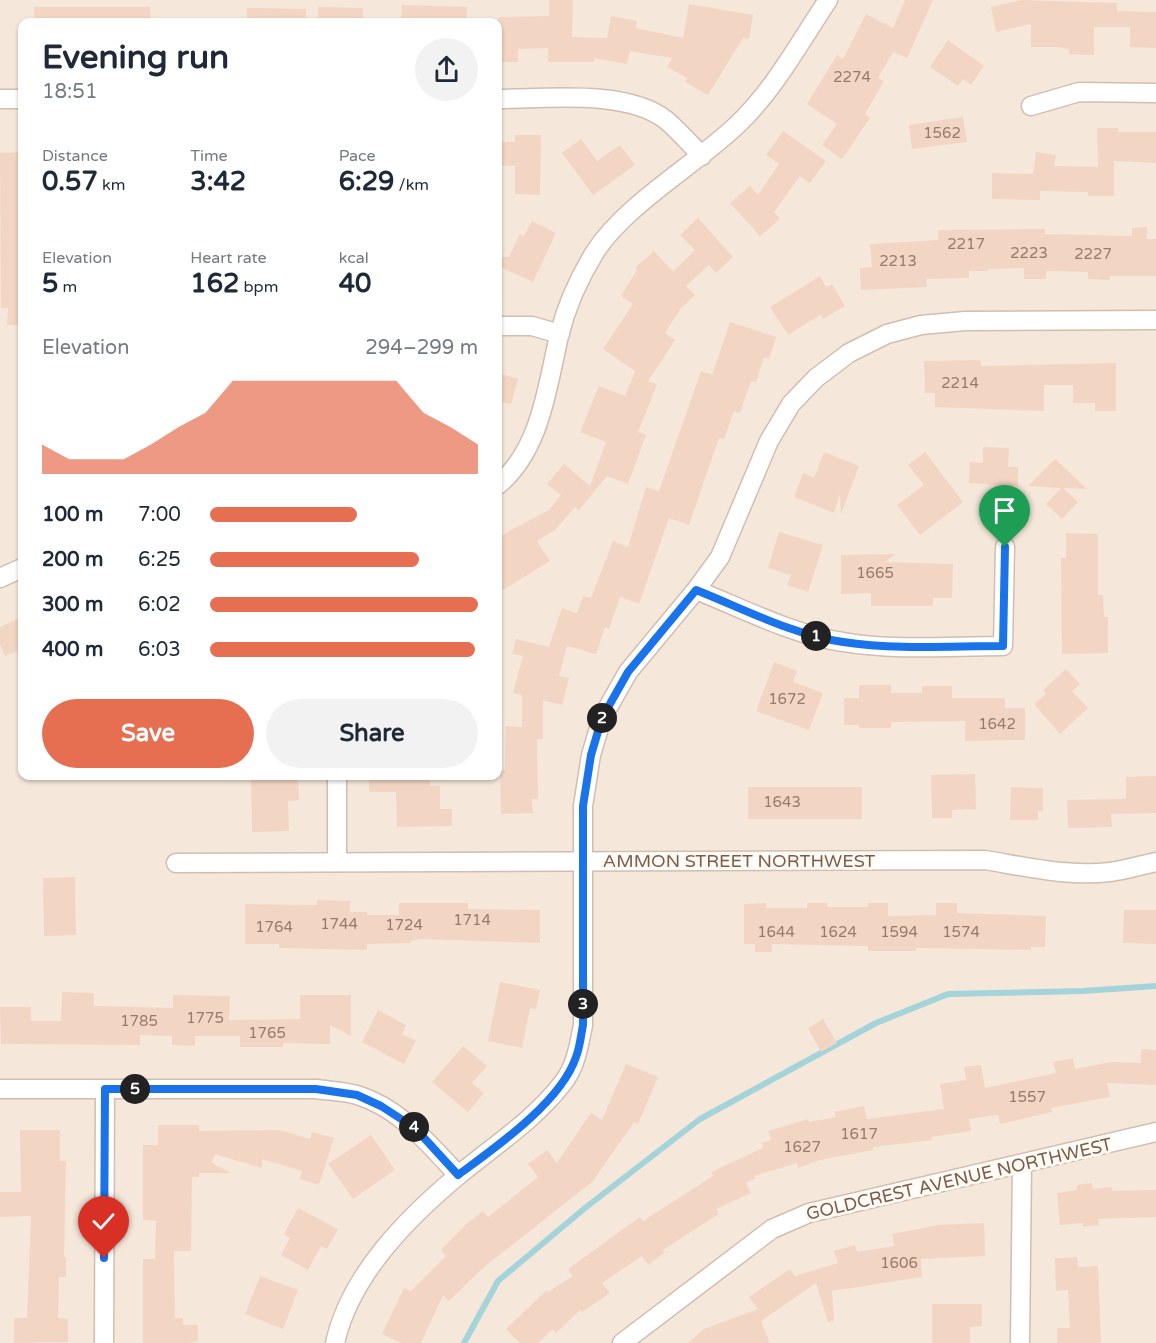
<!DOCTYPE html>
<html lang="en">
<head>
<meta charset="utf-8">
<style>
  body { margin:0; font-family:"Varela Round",sans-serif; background:#f2f2f3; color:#1f2937; height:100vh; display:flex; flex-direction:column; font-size:22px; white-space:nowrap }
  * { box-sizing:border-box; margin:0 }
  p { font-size:20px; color:#747a83 }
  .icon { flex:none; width:33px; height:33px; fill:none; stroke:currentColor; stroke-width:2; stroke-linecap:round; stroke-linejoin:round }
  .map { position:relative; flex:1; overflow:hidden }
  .sheet { position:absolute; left:18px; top:18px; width:484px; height:762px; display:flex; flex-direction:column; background:#fff; border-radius:12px; box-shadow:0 2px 4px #0004 }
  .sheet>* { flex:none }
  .pin { position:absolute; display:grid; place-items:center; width:51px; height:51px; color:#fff; margin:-62px -26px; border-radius:50% 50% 50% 0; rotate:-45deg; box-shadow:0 0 6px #0007 }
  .pin .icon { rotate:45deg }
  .km { position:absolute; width:30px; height:30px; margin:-15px; border-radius:50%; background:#222; color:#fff; font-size:16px; line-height:30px; text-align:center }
  .round { display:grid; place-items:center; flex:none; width:63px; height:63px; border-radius:32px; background:#f2f2f3 }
  .head { display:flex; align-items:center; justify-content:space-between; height:102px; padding:0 24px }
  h1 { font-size:33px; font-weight:700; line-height:45px }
  .stats { display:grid; grid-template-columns:repeat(3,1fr); gap:9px; height:102px; padding:6px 24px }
  .stats div { display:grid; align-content:center }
  .stats b { font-size:26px; font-weight:700 }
  .stats small { font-size:16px; font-weight:400 }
  .stats p { font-size:16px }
  .chart { height:168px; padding:12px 24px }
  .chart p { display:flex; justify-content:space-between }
  .chart svg { width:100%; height:108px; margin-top:6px; fill:#e76f51; opacity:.7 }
  .primary-button { display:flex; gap:12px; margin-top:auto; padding:12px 24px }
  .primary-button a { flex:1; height:69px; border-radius:36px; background:#e76f51; color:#fff; font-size:24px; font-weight:700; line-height:69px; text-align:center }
  .primary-button a+a { background:#f2f2f3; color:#1f2937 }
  ul { padding:0 24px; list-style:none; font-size:20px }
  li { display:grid; grid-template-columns:96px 72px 1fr; align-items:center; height:45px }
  li i { height:15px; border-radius:8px; background:#e76f51 }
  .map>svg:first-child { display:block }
</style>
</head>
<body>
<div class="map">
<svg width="1156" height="1343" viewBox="0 0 1156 1343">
  <rect width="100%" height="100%" fill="#fdf6ec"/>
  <path fill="#f5e8da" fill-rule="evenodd" d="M0,0H1156V1343H0ZM22,22H498V776H22Z"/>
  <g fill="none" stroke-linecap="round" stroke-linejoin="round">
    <path stroke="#a5d3da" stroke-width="6" d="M464,1343L498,1281L585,1208L700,1119L876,1023L948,994L1083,991L1156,986"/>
  </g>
  <path fill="#f3d5c3" d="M549,0H573L572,37L607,38L611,16L637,21L636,28L683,38L689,4L753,15L749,39L743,38L708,95L685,82L687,78L667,67L672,58L630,51L627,64L594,58V62H548V48L518,49V62H498V17L549,16Z
    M905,0H933L907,58L893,52L878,78L884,81L865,114L870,118L842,159L822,145L837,124L807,104L837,55L843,59L866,14L893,28Z
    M1022,0L1117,3V11L1156,12V48L1130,47V27H1094V55L1069,54V49L1058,47H1031V24L996,32L991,7Z
    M402,5L467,7V22H401Z
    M34,7H150L151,22H34Z
    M318,7L363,8V22H318Z
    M247,8L306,9V22H247Z
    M948,40L984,66L971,85L963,79L958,86L930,67Z
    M963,117L967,142L912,149L909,125Z
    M1097,128H1118V132H1156V163L1114,161V196H1088V192L1040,191V200L992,199V173L1033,174L1036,152L1056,155L1054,166L1098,167Z
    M783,131L826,161L810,183L800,176L774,212L780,219L760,236L730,203L750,186L758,195L779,164L766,155Z
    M515,135H541L540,195L515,194V166L498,165V142H515Z
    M581,139L597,161L620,145L635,165L593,195L562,153Z
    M22,152V325H7L8,308H1L0,153Z
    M698,218L733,257L716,273L709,265L686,286L695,295L681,308L665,333L675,340L648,381L657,384L638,432L646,435L628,484L607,476L579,510L575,507L555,530L537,541L550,561L498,593V537L549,510L561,495L547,484L564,464L590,486L606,442L580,432L599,386L625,396L635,371L603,349L633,304L621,296L637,270L635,268L654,251L673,272L695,250L680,235Z
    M532,221L556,233L533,282L498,266V257H509L520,234L524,236Z
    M1147,227V239H1156V276H1110V280L1088,279V272L1046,271V279H1024V268L988,269V271H969V278L926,279L927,287L861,290L860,268L872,267L870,244L938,240V230L1045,229V234L1132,236V228Z
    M820,276L826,287L832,284L845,306L823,319L820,315L788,335L770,307Z
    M730,322L776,337L769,359L764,357L756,382L751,381L740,413L734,411L724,439L719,438L689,525L669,518L639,604L620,597L609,629L605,627L596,654L567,646L559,676L569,678L562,705L543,700V739H537L538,799H532L533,813L501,814L500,770H505L506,726L522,727V695L513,693L523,656L512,654L516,639L549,647L562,608L577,613L583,596L591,598L613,541L628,547L646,487L659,491L701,371L712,375Z
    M980,360L981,366L1116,363V411H1095V403H1073V385H1044V411L935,407V393H925L924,361Z
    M498,373L518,379L511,404L498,401Z
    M983,447L1009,448L1008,467H1018V486L969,483L970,462L983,463Z
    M824,452L859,466L841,514L840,494L834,513L794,497L803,473L814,478Z
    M925,452L963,502L920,535L897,505L924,485L908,465Z
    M1055,459L1087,489L1063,488L1078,502L1062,519L1046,504L1061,488L1028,486Z
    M779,532L823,545L808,592L787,585L791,575L768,568Z
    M1066,533L1098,534V595H1103L1104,617H1108V653L1062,654L1061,558H1066Z
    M896,554L885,562L953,564L952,598H933V606H871V593L841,594V555Z
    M22,617V645L20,650L5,656L0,644V627Z
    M774,662L797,671L793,682L823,693L809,730L756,711Z
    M1066,669L1080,684L1072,691L1088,708L1060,734L1034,704L1046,694L1043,690Z
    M859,685H891V693H922V686H952V698H1005V708H1025V740L965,741V721L891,722V728H859V725H844V698H859Z
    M975,774L976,809L952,810V818H932L931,775Z
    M369,776H430V786H440V809H452V826L397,827L396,792H369Z
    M1156,776V813L1111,814L1112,827L1068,828L1067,800L1126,799V777Z
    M298,779L299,800L288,801L289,831L252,832L251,780Z
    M748,787H862V819H748Z
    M1011,787L1043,788V811H1038V820H1010Z
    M75,877L76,935L44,936L43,878Z
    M317,900L350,901V912H367V915H399V903H468V909L540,910V943L421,939L410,941V943L367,944V950L279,948V944H245V904L317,905Z
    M766,903V908H807V903H827V907H868V903H888V916L936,915V903H957V913L1046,916L1045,947H1031V950L916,948V951H868V946L772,944V952H755V944H744V904Z
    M1124,910H1156V944L1123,943Z
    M500,982L540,990L536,1009L530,1008L522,1048L488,1041Z
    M62,992L94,993V1006L173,1008V995L230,996L229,1020L300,1019V995H351V1036L330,1025V1044L283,1043V1047H240V1036H195V1046L172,1045V1036L140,1035V1045L1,1044L0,1007H31V1021H61Z
    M378,1010L406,1025L402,1034L416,1041L404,1064L362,1042Z
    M823,1019L837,1043L821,1052L808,1028Z
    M463,1046L487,1066L472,1083L484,1093L468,1112L432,1082Z
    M1141,1049L1156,1050V1085L1107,1083L1110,1097L1051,1108L1052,1112L1000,1124L998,1115L969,1119L971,1131L931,1137L932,1140L873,1147V1150L820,1160L798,1168L797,1163L754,1176L756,1178L746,1183L751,1193L716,1209L719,1214L663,1250L664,1253L648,1265L642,1256L602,1283L610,1293L582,1312L580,1310L556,1333L553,1329L538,1343H520L506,1329L547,1290L548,1292L573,1276L568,1269L640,1217L643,1221L713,1176L711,1172L763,1148L762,1143L771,1140L768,1131L808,1119L809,1122L836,1117L835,1112L864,1106L867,1119L944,1109L940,1084L966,1080L964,1067L981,1065L985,1088L1056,1073L1053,1062L1073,1058L1075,1069L1111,1062L1141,1063Z
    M626,1064L658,1077L638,1124L634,1122L593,1181L483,1268L449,1301L443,1295L421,1343H401L382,1334L404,1288L411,1291L446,1256L441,1250L465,1225L483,1211L488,1217L538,1177L528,1164L547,1150L557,1163L591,1113L602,1120Z
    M158,1125H199V1131L280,1130L310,1139L312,1132L334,1138L319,1185L300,1179L302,1171L262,1159V1168L215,1154L212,1163L231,1173H199V1177H192L191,1251H174L175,1318H183V1325H198V1341L190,1343H143V1259H155L156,1221L143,1220V1145H158Z
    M20,1130H60V1161H66L64,1257H66V1277H59L58,1318L68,1319V1342L14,1343V1318H27L31,1216L0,1217V1192H21Z
    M371,1135L395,1170L353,1199L328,1164Z
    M1092,1183L1093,1189L1112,1187V1191L1156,1190V1217L1098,1219L1099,1225L1083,1227V1223L1060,1225L1057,1193L1077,1190V1185Z
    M298,1208L338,1229L327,1249L321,1246L308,1270L281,1255L290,1238L284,1234Z
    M984,1223L985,1256L921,1259L922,1277L832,1291L834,1321L828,1322L816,1283L761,1321L770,1343H688L704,1329L758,1309L749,1297L790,1269L795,1276L838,1263L834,1251L855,1245L857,1252L894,1246L892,1234L938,1225Z
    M1077,1257L1078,1267L1098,1266L1101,1343H1057V1328H1070L1068,1290L1056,1291L1055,1258Z
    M260,1276L298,1290L283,1329L245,1314Z
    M932,1304H982V1326L970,1327V1343H932Z"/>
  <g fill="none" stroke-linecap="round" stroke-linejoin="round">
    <g stroke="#d1beb0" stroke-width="21">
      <path id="street" d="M0,99H22
        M498,99C546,99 626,89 666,120C679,131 691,145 702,156
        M1031,106L1079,92L1156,93
        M498,326H532L560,334
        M498,485C541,449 547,387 559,336C566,307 579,278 595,252C625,205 695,165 737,125C774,90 800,42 828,0
        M0,578L22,568
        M696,590C744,609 793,635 843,642C895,651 950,646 1003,646L1005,547
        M337,776V862
        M176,863L985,860C1027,867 1068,877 1110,872C1126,870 1141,865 1156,862
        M0,1089H316C329,1091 344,1091 357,1095C400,1108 429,1144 458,1175
        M104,1343L105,1089
        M335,1343C350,1275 408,1217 460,1174C495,1145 534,1120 562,1084C576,1067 579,1045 583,1025V806L591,755L602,718L628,672L696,590L720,557L769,441L791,404L816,378L849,353L887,334L921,325L965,321L1156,320
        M622,1343L772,1229L809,1213L1156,1132
        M1020,1343L1022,1164"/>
    </g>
    <use href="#street" stroke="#fff" stroke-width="18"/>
  </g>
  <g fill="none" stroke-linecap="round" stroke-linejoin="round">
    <g stroke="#fff" stroke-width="12">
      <path id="route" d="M104,1258L105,1089H316L357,1095L381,1106L415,1128L458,1175C496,1147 561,1102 576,1057C580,1047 581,1035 583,1025V806L591,755L602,718L628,672L696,590C744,609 793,635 843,642C895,650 950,646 1003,646L1005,547"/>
    </g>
    <use href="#route" stroke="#1a73e8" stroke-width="8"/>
  </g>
  <g text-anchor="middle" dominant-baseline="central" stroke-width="6" stroke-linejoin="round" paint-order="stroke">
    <g font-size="15" fill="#987a6a">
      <text x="852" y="77">2274</text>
      <text x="942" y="133">1562</text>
      <text x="966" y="244">2217</text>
      <text x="1029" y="253">2223</text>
      <text x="1093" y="254">2227</text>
      <text x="898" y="261">2213</text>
      <text x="960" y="383">2214</text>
      <text x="875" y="573">1665</text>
      <text x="787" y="699">1672</text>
      <text x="997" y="724">1642</text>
      <text x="782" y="802">1643</text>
      <text x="472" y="920">1714</text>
      <text x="339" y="924">1744</text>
      <text x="404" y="925">1724</text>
      <text x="274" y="927">1764</text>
      <text x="776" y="932">1644</text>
      <text x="838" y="932">1624</text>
      <text x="899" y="932">1594</text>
      <text x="961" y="932">1574</text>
      <text x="205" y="1018">1775</text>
      <text x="139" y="1021">1785</text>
      <text x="267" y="1033">1765</text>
      <text x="1027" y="1097">1557</text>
      <text x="859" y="1134">1617</text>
      <text x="802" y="1147">1627</text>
      <text x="899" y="1263">1606</text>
    </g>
    <g font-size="18" fill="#7a5c4d" stroke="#fffaf3">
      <text x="739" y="861">AMMON STREET NORTHWEST</text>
      <text transform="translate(959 1179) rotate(-13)">GOLDCREST AVENUE NORTHWEST</text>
    </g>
  </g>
</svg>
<div class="pin" style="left:1005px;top:547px;background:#1e9e55"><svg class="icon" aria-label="arrive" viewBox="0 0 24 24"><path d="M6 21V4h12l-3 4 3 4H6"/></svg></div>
<div class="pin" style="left:104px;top:1258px;background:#d93025"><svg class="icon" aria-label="check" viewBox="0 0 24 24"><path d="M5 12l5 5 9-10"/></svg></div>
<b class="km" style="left:816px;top:636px">1</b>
<b class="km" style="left:602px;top:718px">2</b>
<b class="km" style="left:583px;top:1004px">3</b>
<b class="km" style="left:414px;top:1127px">4</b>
<b class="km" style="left:135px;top:1089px">5</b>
<section class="sheet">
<div class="head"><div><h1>Evening run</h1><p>18:51</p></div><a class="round"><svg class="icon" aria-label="share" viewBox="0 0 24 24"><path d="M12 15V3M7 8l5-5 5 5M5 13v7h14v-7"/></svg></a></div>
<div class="stats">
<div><p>Distance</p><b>0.57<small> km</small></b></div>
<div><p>Time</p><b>3:42</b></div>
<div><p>Pace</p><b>6:29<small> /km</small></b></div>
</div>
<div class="stats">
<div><p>Elevation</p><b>5<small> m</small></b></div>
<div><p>Heart rate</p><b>162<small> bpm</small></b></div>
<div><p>kcal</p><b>40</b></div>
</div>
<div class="chart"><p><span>Elevation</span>294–299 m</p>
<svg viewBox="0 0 160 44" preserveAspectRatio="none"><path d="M0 44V32L10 38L20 38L30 38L40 32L50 25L60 19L70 6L80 6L90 6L100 6L110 6L120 6L130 6L140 19L150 25L160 32V44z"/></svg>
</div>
<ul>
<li><b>100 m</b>7:00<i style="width:55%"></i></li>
<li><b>200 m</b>6:25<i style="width:78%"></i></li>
<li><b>300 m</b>6:02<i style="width:100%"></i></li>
<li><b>400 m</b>6:03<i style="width:99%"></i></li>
</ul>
<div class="primary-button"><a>Save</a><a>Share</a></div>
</section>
</div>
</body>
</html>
